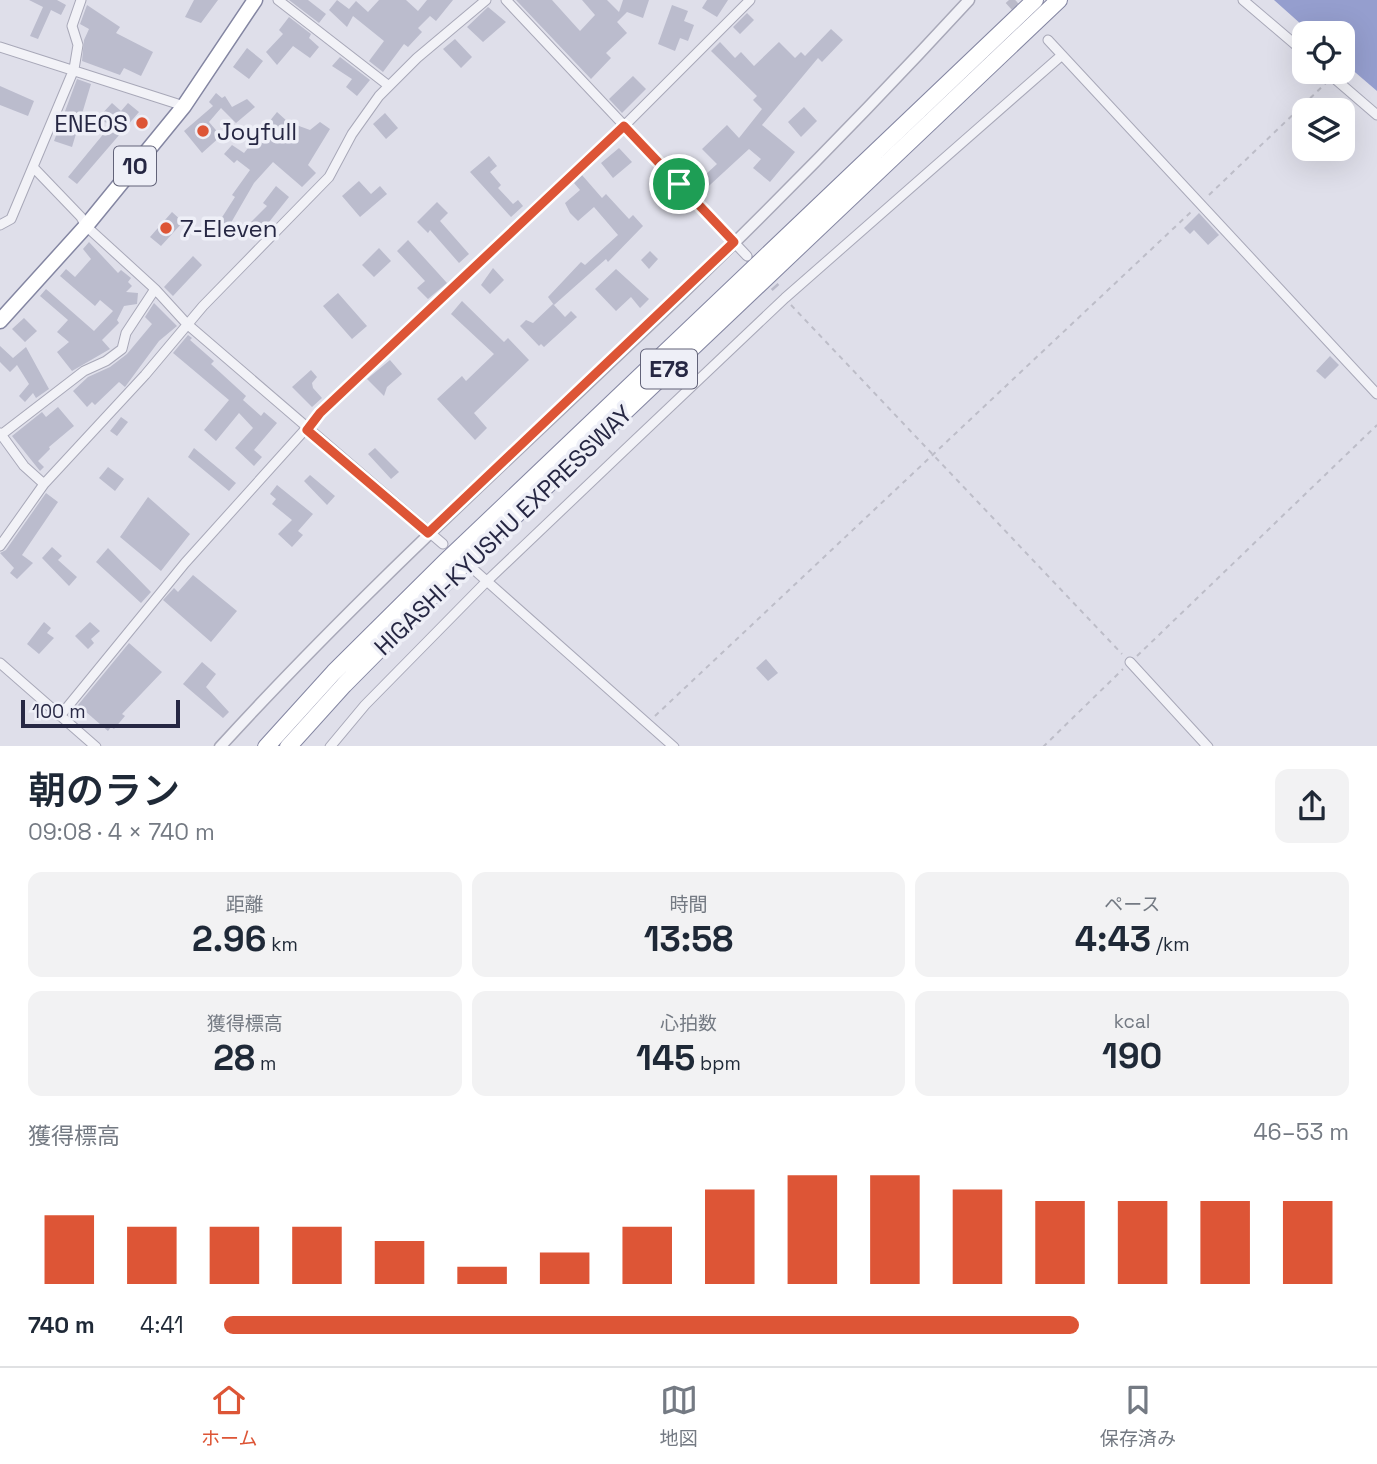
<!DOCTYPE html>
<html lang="ja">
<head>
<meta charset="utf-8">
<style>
  body { margin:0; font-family:"Space Grotesk","Noto Sans JP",sans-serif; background:#f2f2f3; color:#1f2937; height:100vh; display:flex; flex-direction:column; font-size:26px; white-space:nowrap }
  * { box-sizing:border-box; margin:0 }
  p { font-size:23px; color:#747a83 }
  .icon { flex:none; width:38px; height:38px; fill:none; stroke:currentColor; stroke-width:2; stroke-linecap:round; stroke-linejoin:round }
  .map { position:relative; height:746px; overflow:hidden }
  .side { display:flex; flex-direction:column; background:#fff; flex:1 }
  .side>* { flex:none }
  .buttons { position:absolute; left:1292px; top:21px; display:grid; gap:14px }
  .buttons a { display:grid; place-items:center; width:63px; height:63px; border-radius:14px; background:#fff; box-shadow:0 7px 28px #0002; font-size:35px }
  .scale { position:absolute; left:21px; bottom:18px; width:159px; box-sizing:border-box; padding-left:7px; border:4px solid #262743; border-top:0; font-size:19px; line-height:24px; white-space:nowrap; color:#262743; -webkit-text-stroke:5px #eeeff7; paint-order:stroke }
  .pin { position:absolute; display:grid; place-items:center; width:60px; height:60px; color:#fff; margin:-30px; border:4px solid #fff; border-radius:50%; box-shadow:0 2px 7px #0007 }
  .round { display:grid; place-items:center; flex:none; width:74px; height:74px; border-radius:14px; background:#f2f2f3 }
  .overview { display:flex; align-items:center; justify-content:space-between; height:119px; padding:0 28px }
  h1 { font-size:38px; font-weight:600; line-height:52px }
  .stats { display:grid; grid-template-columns:repeat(3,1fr); gap:10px; height:119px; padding:7px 28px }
  .stats div { display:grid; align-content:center; border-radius:14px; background:#f2f2f3; text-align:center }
  .stats b { font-size:35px; font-weight:600 }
  .stats small { font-size:19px; font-weight:400 }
  .stats p { font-size:19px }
  .chart { height:196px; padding:14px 28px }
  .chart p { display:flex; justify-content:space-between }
  .chart svg { width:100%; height:126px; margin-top:7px; stroke:#dd5536; stroke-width:6 }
  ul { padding:0 28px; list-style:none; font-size:23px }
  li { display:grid; grid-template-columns:112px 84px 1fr; align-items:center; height:52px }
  li i { height:18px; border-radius:9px; background:#dd5536 }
  .menu { display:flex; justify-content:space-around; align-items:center; height:98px; border-top:2px solid #e0e1e3; background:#fff; font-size:19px; color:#747a83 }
  .menu a { display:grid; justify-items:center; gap:4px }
  .menu .current { color:#dd5536 }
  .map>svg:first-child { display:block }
</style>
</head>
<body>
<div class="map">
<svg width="1377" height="747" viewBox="0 0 1377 747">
  <rect width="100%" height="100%" fill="#dfdfea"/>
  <path fill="#959ece" d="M1274,0H1377V91L1342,61V33H1311Z"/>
  <path fill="#bbbccd" d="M29,0H57L66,5L61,15L51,10L38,39L30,36L43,7Z
    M194,0H218L201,23L185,17Z
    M289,0H308L326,14L319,23Z
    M337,0L349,9L356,1L368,12L379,0H406L418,11L427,0H453L436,21L430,16L418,28L422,32L408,47L404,44L383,72L369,61L384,41L353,16L347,27L329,10Z
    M516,0H552L580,31L595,15L582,0H607L619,12L623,0H649L643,18L627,12L617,22L627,33L606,53L611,58L591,79Z
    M707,0H728L717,17L702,8Z
    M87,5L120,27L116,33L153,52L141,76L124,68L120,75L82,61L84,40L89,29L80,24Z
    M672,5L688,11L684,21L694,25L688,41L680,38L675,51L658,44Z
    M488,7L506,22L483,42L467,27Z
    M747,13L754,20L740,34L733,27Z
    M289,17L311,34L309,38L319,47L310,58L293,46L277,65L266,52L283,34L279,30Z
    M831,29L843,40L822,62L818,58L762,125L795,152L770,182L753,168L761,159L749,149L699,195L692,187L717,164L702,149L727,125L739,138L762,109L753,100L757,96L711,51L720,42L735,58L741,52L754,66L779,42L795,58L801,52L805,56Z
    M455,39L472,57L461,68L443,49Z
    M247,48L263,61L249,79L233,67Z
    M340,57L370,80L357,96L346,87L352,79L332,66Z
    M633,76L646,89L622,113L609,99Z
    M77,79L91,84L72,147L54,141Z
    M0,86L34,101L28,116L0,105Z
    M216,93L222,98L225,96L232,107L247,99L255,107L236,123L221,108L209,122L221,136L202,153L184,131L213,106L209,102Z
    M112,103L121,111L128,103L139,112L77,184L68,177L110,126L99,117Z
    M804,107L817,121L801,137L788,122Z
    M277,112L288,122L310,130L320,122L330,129L308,165L316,173L302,187L273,162L254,183L228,228L219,222L235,197L232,195L250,170L237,160L234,163L224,154L232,145L244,153Z
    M385,113L398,128L386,139L373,124Z
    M619,148L632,162L613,178L601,163Z
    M489,156L497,166L490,172L501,185L498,188L513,204L518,200L523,206L511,217L470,172Z
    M582,175L602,198L606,194L629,219L633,215L643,226L608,262L606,259L554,305L548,297L581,262L585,265L618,235L594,207L578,221L570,213L565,203L580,190L574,183Z
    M359,181L371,194L380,186L387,194L360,217L342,196Z
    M276,186L289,197L261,232L251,222L267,206L263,203Z
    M437,202L448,213L440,221L469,254L459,263L430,230L428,233L417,222Z
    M172,212L183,222L161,246L150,237Z
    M1199,213L1219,235L1208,245L1194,230L1190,234L1184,228Z
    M408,240L447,283L428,299L417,288L425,281L397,251Z
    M89,242L118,273L121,270L131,278L128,282L132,286L126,292L138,293L137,304L124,306L117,320L119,323L102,340L110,349L72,371L57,352L69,342L57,332L68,320L40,296L46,289L94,331L113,311L100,300L95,306L60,276L66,269L75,277L91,259L83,249Z
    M379,248L391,261L374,277L362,265Z
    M650,251L658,259L649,269L641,260Z
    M193,256L202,265L173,296L164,287Z
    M493,268L504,280L490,294L481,285Z
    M616,269L649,299L640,308L631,297L616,311L595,289Z
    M338,293L367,326L352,339L323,306Z
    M462,301L504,342L508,338L529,360L474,413L487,428L475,440L437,399L462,376L466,381L494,354L451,314Z
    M154,303L177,326L159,341L125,387L119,382L95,405L92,402L87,407L73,391L88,377L110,367L127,354L152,324L145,317Z
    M553,304L565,317L571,311L577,317L544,347L541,344L539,346L520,326L526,320L533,323Z
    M24,318L37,331L25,342L12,329Z
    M188,335L192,338L190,340L214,361L211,364L246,396L243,400L261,416L264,412L277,423L254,450L262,457L254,466L235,448L253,428L239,413L216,441L204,430L229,400L173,353Z
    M0,346L13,358L26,347L49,389L36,398L33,393L25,402L19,396L29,384L17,365L10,372L0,362Z
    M1330,356L1339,365L1325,379L1316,371Z
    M390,360L402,374L387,387L384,396L367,379Z
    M311,370L317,377L312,383L313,388L322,398L312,407L292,387Z
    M58,407L74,426L49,447L50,449L38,461L44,467L40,471L12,436L42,412L46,417Z
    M121,417L128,422L117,436L110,431Z
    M194,448L236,483L229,491L188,457Z
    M375,448L399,472L391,479L368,454Z
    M108,467L124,479L115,491L99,478Z
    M310,475L335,496L327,505L304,481Z
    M277,485L313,514L298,531L303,535L292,547L278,534L292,520L272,504L276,499L270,494Z
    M46,493L58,502L22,555L33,563L17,579L10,573L14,568L0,553L6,550Z
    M148,497L190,534L161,571L120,537Z
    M52,547L62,556L58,560L77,577L69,586L42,558Z
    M108,548L151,592L141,603L96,562Z
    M193,575L237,611L211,642L163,600L174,588L178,592Z
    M44,622L51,628L47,633L54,638L39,654L27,644Z
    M90,622L100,631L91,639L94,643L88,649L75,636Z
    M129,643L162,672L122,714L125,716L114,729L111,727L108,731L78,705Z
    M766,659L778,673L768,681L756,668Z
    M202,662L216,674L206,687L229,712L223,718L183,684Z"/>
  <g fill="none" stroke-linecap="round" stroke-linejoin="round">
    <path stroke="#babac9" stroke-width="9" stroke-dasharray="9 4.5" stroke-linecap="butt" d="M1009,0L1022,14
      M747,256L776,288"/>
    <g stroke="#a8a8b8" stroke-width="11">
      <path id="minor" d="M278,0L389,86
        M506,0L747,256
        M1243,0L1304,52
        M1048,40L1377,394
        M0,47L184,106
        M1327,72L1377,115
        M33,167L81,217L86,226L155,289L187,324L443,544
        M0,225L11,219L74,69L78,45L72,26L81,0
        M0,433L24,466L44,484
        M1,435L84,371L106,361L122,349L126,333L155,289
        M0,546L44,484L145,375L203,306L329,177L352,134L379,96L417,58L486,0
        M472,568L674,747
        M1130,662L1208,747
        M0,663L96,747
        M60,716L185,563L320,413L624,126L750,0
        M330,747L365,705L486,582L632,443L785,298L1062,55"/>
    </g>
    <g stroke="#a8a8b8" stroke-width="13">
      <path id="tertiary" d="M220,747C366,587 527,443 683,293C781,198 877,100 969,0"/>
    </g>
    <g stroke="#8486a2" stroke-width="17">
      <path id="trunk" d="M0,321L86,226L184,106L255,0"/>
    </g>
    <g stroke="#8486a2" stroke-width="18">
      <path id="motorway" d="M266,747L334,672L445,562L1035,0
        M288,747L344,685L456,572L1059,0"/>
    </g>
    <path stroke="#bdbdc8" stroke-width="2" stroke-dasharray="5 5" stroke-linecap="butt" d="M1209,195L1326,83
      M791,305L1122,654
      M1137,656L1377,425
      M655,716L1192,211
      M1043,747L1123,669"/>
    <use href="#minor" stroke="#f2f2f7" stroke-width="9"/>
    <use href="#tertiary" stroke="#f2f2f7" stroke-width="10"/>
    <use href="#trunk" stroke="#fff" stroke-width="14"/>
    <use href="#motorway" stroke="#fff" stroke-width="16"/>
  </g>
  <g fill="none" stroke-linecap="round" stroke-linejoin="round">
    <g stroke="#fff" stroke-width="14">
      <path id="route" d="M624,126L734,242L428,533L307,430L320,413Z"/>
    </g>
    <use href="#route" stroke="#dd5536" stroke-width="9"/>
  </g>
  <g fill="#dd5536" stroke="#eeeff7" stroke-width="2.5">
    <circle cx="142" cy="123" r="7"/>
    <circle cx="203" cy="131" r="7"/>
    <circle cx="166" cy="228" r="7"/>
  </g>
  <g text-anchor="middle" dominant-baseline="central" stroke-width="7" stroke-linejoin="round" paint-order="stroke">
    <g fill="#eeeff7" stroke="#626379" stroke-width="2">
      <rect x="114" y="146.5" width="42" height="39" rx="5"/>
      <rect x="641" y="349.5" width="56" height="39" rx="5"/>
    </g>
    <g font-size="23" font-weight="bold" fill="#262743">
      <text x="135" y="166">10</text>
      <text x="669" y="369">E78</text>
    </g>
    <g font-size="24" fill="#262743" stroke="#eeeff7" text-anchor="start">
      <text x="128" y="123" text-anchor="end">ENEOS</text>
      <text x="217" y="131">Joyfull</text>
      <text x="180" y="228">7-Eleven</text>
    </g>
    <g font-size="24" fill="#262743" stroke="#eeeff7">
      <text transform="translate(503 530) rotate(-44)">HIGASHI-KYUSHU EXPRESSWAY</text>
    </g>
  </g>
</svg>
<div class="buttons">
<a><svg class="icon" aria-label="locate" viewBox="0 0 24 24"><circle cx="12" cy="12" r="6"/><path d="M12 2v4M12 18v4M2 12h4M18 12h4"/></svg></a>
<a><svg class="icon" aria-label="layers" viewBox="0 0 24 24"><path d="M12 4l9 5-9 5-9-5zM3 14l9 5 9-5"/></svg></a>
</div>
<div class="scale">100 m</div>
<div class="pin" style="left:679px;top:184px;background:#1e9e55"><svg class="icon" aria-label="arrive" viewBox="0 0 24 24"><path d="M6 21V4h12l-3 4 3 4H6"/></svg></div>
</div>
<section class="side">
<div class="overview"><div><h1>朝のラン</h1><p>09:08 · 4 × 740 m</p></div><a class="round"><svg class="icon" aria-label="share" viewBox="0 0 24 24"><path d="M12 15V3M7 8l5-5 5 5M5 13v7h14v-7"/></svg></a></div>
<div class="stats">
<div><p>距離</p><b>2.96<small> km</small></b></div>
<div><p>時間</p><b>13:58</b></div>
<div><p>ペース</p><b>4:43<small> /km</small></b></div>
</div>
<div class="stats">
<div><p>獲得標高</p><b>28<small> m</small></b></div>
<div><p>心拍数</p><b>145<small> bpm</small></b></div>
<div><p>kcal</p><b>190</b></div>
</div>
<div class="chart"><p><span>獲得標高</span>46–53 m</p>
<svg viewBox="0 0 160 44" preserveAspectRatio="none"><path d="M5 44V20M15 44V24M25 44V24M35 44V24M45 44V29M55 44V38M65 44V33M75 44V24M85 44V11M95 44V6M105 44V6M115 44V11M125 44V15M135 44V15M145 44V15M155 44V15"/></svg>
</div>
<ul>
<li><b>740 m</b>4:41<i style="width:76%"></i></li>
</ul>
</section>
<nav class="menu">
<a class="current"><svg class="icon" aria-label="home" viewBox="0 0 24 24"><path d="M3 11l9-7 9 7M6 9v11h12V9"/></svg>ホーム</a>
<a><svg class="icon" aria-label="map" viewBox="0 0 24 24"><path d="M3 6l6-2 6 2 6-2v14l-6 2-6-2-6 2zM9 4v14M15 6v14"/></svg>地図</a>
<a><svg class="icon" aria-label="saved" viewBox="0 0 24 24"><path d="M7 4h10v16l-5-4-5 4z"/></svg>保存済み</a>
</nav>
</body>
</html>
